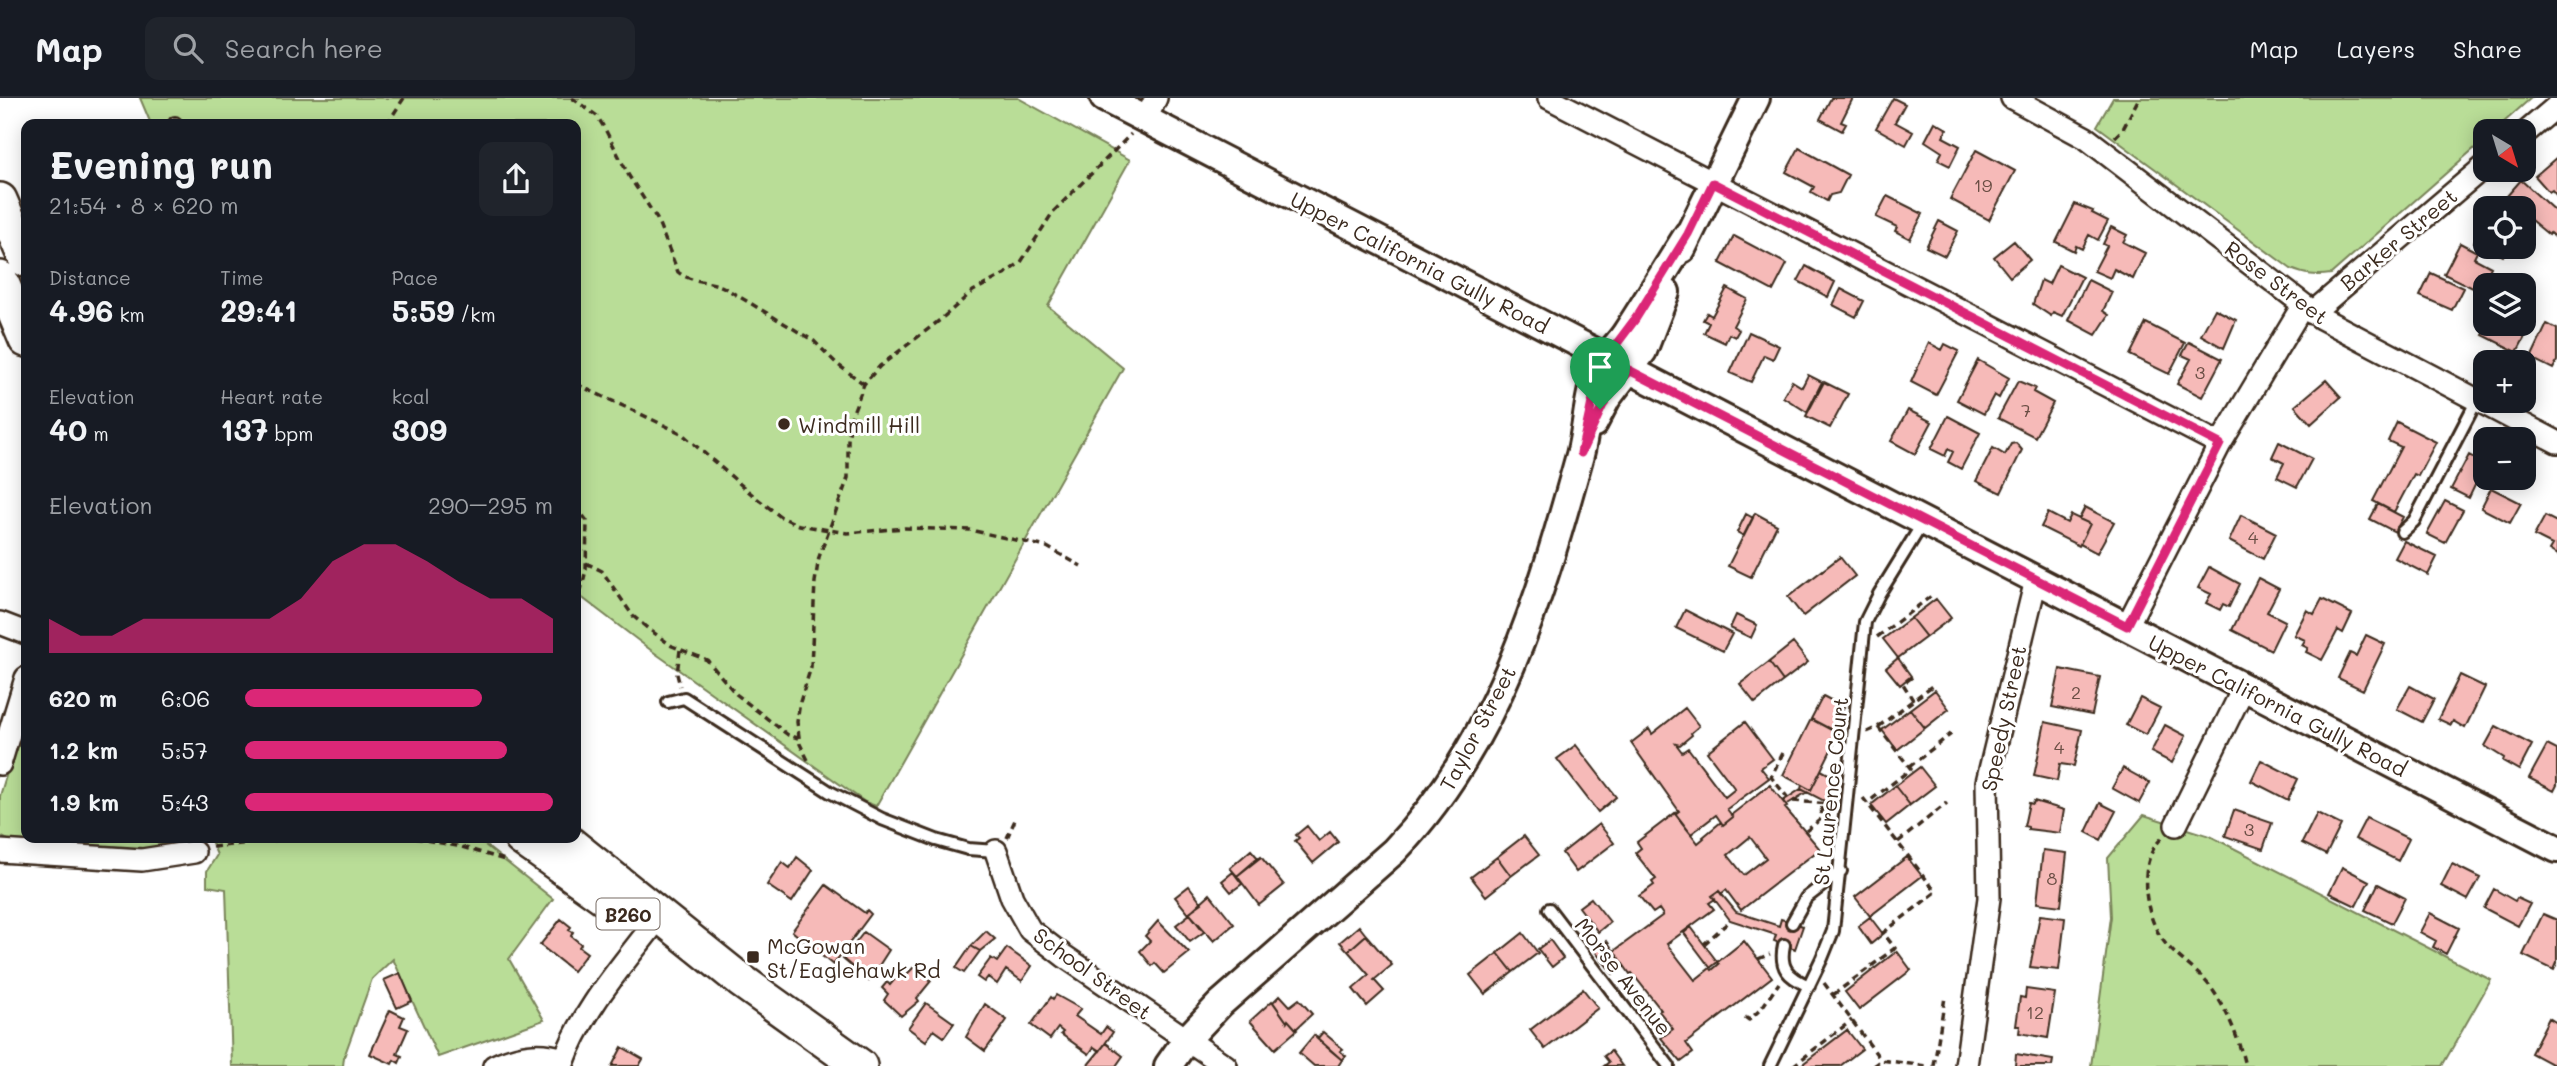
<!DOCTYPE html>
<html lang="en">
<head>
<meta charset="utf-8">
<style>
  body { margin:0; font-family:Mali,sans-serif; background:#20242c; color:#f1f3f6; height:100vh; display:flex; flex-direction:column; font-size:26px; white-space:nowrap }
  * { box-sizing:border-box; margin:0 }
  p { font-size:23px; color:#9ea1a6 }
  .icon { flex:none; width:38px; height:38px; fill:none; stroke:currentColor; stroke-width:2; stroke-linecap:round; stroke-linejoin:round }
  .map { position:relative; flex:1; overflow:hidden }
  .drawer { position:absolute; left:21px; top:21px; width:560px; height:724px; display:flex; flex-direction:column; background:#171b24; border-radius:14px; box-shadow:0 4px 18px #0003 }
  .drawer>* { flex:none }
  .needle { width:46px; rotate:142deg }
  .controls { position:absolute; left:2473px; top:21px; display:grid; gap:14px }
  .controls a { display:grid; place-items:center; width:63px; height:63px; border-radius:14px; background:#171b24; box-shadow:0 4px 18px #0003; font-size:35px }
  .pin { position:absolute; display:grid; place-items:center; width:60px; height:60px; color:#fff; margin:-72px -30px; border-radius:50% 50% 50% 0; rotate:-45deg; box-shadow:0 0 7px #0007 }
  .pin .icon { rotate:45deg }
  .round { display:grid; place-items:center; flex:none; width:74px; height:74px; border-radius:14px; background:#20242c }
  .headline { display:flex; align-items:center; justify-content:space-between; height:119px; padding:0 28px }
  h1 { font-size:38px; font-weight:700; line-height:52px }
  .stats { display:grid; grid-template-columns:repeat(3,1fr); gap:10px; height:119px; padding:7px 28px }
  .stats div { display:grid; align-content:center }
  .stats b { font-size:30px; font-weight:700 }
  .stats small { font-size:19px; font-weight:400 }
  .stats p { font-size:19px }
  .chart { height:196px; padding:14px 28px }
  .chart p { display:flex; justify-content:space-between }
  .chart svg { width:100%; height:126px; margin-top:7px; fill:#db2777; opacity:.7 }
  ul { padding:0 28px; list-style:none; font-size:23px }
  li { display:grid; grid-template-columns:112px 84px 1fr; align-items:center; height:52px }
  li i { height:18px; border-radius:9px; background:#db2777 }
  header { display:flex; align-items:center; gap:42px; box-sizing:border-box; height:98px; padding:0 35px; background:#171b24; border-bottom:2px solid #363941 }
  header strong { font-size:33px }
  nav { display:flex; gap:38px; margin-inline-start:auto; font-size:24px }
  .search { width:490px; height:63px; background:#20242c; display:flex; align-items:center; gap:18px; box-sizing:border-box; padding:0 24px; border-radius:14px; color:#9ea1a6; font-size:26px }
  .map>svg:first-child { display:block }
</style>
</head>
<body>
<header>
<strong>Map</strong>
<div class="search"><svg class="icon" aria-label="search" viewBox="0 0 24 24"><circle cx="10" cy="10" r="6"/><path d="M15 15l6 6"/></svg>Search here</div>
<nav><a>Map</a><a>Layers</a><a>Share</a></nav>
</header>
<div class="map">
<svg width="2557" height="968" viewBox="0 0 2557 968">
  <rect width="100%" height="100%" fill="#fff"/>
  <filter id="ink" filterUnits="userSpaceOnUse"><feTurbulence type="fractalNoise" baseFrequency=".0143" numOctaves="2"/><feDisplacementMap in="SourceGraphic" scale="14" xChannelSelector="R" yChannelSelector="G"/><feConvolveMatrix kernelMatrix="1 2 1 2 8 2 1 2 1" color-interpolation-filters="sRGB"/></filter>
  <g filter="url(#ink)">
    <path fill="#b9dd97" stroke="#7a845a" stroke-width="2" d="M140,0H1018L1130,62L1048,208L1123,270L876,708L865,704L652,553L576,495V26H151Z
      M2113,0H2531L2494,33H2485V41L2331,176C2316,178 2305,177 2291,171L2097,28Z
      M26,611V740H180L159,749L139,751L12,744L0,738V698Z
      M2144,717L2210,738L2491,882L2442,968H2091L2111,819L2108,760Z
      M210,740H476L553,801L509,861L544,922L438,959L393,861L372,881L344,959L343,968H232L226,791L207,788V773L217,757Z"/>
    <path fill="#f6bab8" stroke="#3b2a1e" stroke-width="2" fill-rule="evenodd" d="M1831,0H1853L1841,24L1846,26L1842,33L1820,21Z
      M1893,0L1905,6L1895,24L1913,34L1906,47L1876,30Z
      M1935,24L1947,31L1943,39L1960,48L1950,68L1938,62L1942,54L1925,43Z
      M1799,50L1848,77L1839,95L1830,97L1827,103L1811,94L1814,89L1786,74Z
      M1976,52L2015,73L1989,122L1950,101Z
      M2557,59V98L2552,92L2549,94L2535,78Z
      M2521,82L2557,115V141L2550,135L2549,137L2526,118L2524,121V110H2503L2499,107Z
      M1887,98L1923,116L1910,141L1895,133L1897,129L1876,119Z
      M2075,106L2093,113L2092,115L2108,123L2098,142L2089,137L2082,151L2076,148L2074,153L2056,144Z
      M2484,117L2485,149H2508L2503,158L2474,144Z
      M1939,123L1958,133L1945,158L1926,149Z
      M2111,129L2127,137L2123,144L2145,155L2133,181L2114,171L2110,180L2094,173L2107,148L2103,146Z
      M1734,138L1787,166L1773,193L1720,165Z
      M2014,143L2030,162L2010,179L1994,159Z
      M2460,145L2477,154L2474,160L2491,169L2479,193L2444,176Z
      M2058,167L2082,179L2062,218L2053,214L2051,218L2033,206L2041,182L2049,186Z
      M1806,168L1835,184L1828,199L1798,183Z
      M2431,175L2463,190L2452,212L2420,198Z
      M2088,182L2112,194L2103,213L2109,217L2096,237L2068,222Z
      M1727,190L1747,201L1733,228L1739,232L1735,239L1729,236L1725,245L1704,235L1709,225L1703,222L1707,215L1712,218Z
      M1841,191L1864,203L1856,219L1833,207Z
      M2215,211L2236,222L2224,250L2201,237Z
      M2146,225L2185,245L2169,276L2130,257Z
      M2489,226H2508L2527,235L2517,254L2483,237Z
      M2547,226L2557,231V263L2553,271L2531,260Z
      M1749,234L1779,248L1773,261L1764,257L1751,284L1730,275Z
      M2189,244L2222,261L2202,299L2177,286L2191,261L2182,257Z
      M1929,245L1942,252L1945,246L1959,253L1936,297L1911,284Z
      M1978,262L2009,280L1999,300L1994,297L1984,316L1957,302Z
      M1808,277L1822,284L1807,314L1783,299L1792,283L1802,289Z
      M2326,282L2341,299L2311,326L2295,308Z
      M2018,283L2035,290L2033,294L2053,305L2035,339L1998,320Z
      M1824,284L1848,296L1830,330L1806,318Z
      M1908,312L1932,324L1915,356L1891,343Z
      M1948,318L1980,335L1961,371L1948,364L1953,354L1948,351L1945,358L1931,351Z
      M2397,324L2436,344L2418,378L2414,376L2394,414L2373,403L2401,349L2388,343Z
      M2279,344L2312,361L2297,389L2277,379L2284,365L2272,359Z
      M2016,345L2022,352L2001,395L1976,383L1993,350L2005,357L2011,346Z
      M2469,357L2485,366L2469,400L2451,391Z
      M2491,390L2521,405L2510,425L2481,410Z
      M2445,403L2463,412L2445,445L2427,436Z
      M2378,406L2403,419L2395,434L2370,421Z
      M2085,409L2114,424L2097,455L2080,446L2090,426L2079,421Z
      M1755,415L1777,427L1751,479L1728,468Z
      M2048,415L2067,425L2071,417L2090,426L2079,448L2041,429Z
      M1746,416L1753,420L1744,438L1737,434Z
      M2241,417L2276,435L2263,461L2229,443Z
      M2545,418L2557,424V457L2549,452L2552,447L2534,438Z
      M2404,443L2437,459L2428,477L2395,460Z
      M1840,459L1855,478L1803,518L1788,499Z
      M2209,469L2240,486L2229,509L2223,506L2220,512L2206,505L2211,496L2198,490Z
      M2258,480L2279,491L2267,514L2285,523L2271,552L2232,532Z
      M1936,501L1951,520L1926,539L1911,520Z
      M2322,501L2352,516L2343,535L2338,532L2322,562L2306,554L2308,550L2302,547L2305,542L2294,537L2307,512L2314,516Z
      M1685,512L1732,536L1723,553L1676,530Z
      M1736,517L1757,527L1751,540L1730,530Z
      M1911,520L1926,539L1898,560L1883,541Z
      M2366,537L2385,546L2363,592L2338,580L2350,555L2356,558Z
      M1793,545L1808,564L1783,583L1769,564Z
      M1898,560L1911,578L1900,587L1886,570Z
      M1769,564L1783,583L1755,605L1740,586Z
      M2060,571L2100,579L2092,617L2052,609Z
      M2460,577L2485,589L2465,630L2453,623L2451,627L2438,621Z
      M2410,588L2434,601L2422,624L2397,611Z
      M1935,592L1949,611L1925,630L1910,611Z
      M1823,598L1844,609L1832,632L1811,621Z
      M2140,600L2160,610L2146,637L2126,627Z
      M1685,610L1699,628L1691,635L1692,637L1680,647L1676,646L1682,654L1688,650L1725,699L1735,691L1707,654L1745,624L1773,661L1761,670L1769,680L1727,711L1733,719L1723,727L1716,717L1691,736L1675,716L1679,713L1631,645L1649,631L1652,636Z
      M1910,611L1925,630L1897,652L1882,632Z
      M1811,621L1839,636L1811,692L1783,677Z
      M2045,624L2082,632L2074,668L2060,666L2057,683L2034,678Z
      M2165,627L2186,638L2172,665L2151,654Z
      M2496,628L2532,647L2519,672L2503,663L2504,660L2485,648Z
      M1576,647L1616,699L1598,714L1557,661Z
      M2547,647L2557,652V687L2554,693L2529,680Z
      M2261,662L2298,681L2288,702L2251,683Z
      M1920,669L1935,688L1910,707L1895,688Z
      M2123,670L2150,685L2139,705L2112,690Z
      M1821,672L1832,678L1830,682L1838,686L1828,705L1801,691L1802,687L1811,692Z
      M1770,687L1787,709L1785,710L1820,751L1741,812L1726,792L1721,796L1719,793L1712,798L1715,801L1709,805L1714,811L1667,846L1695,882L1744,843L1772,879L1686,945L1693,955L1681,964L1661,940L1673,931L1659,913L1661,912L1632,875L1630,876L1614,853L1663,817L1659,811L1653,815L1639,798L1654,787L1652,784L1656,781L1635,755L1641,750L1637,744L1675,715L1698,745L1704,740L1703,739L1721,724L1723,727L1733,719L1731,717ZM1750,739L1766,760L1744,777L1728,757Z
      M1895,688L1910,707L1886,726L1871,707Z
      M1801,691L1807,694L1786,707L1783,703Z
      M2034,703L2064,712L2060,735L2028,731V729L2024,728L2029,705L2033,706Z
      M2100,705L2116,713L2101,742L2086,734Z
      M2234,712L2272,725L2263,751L2225,738Z
      M2317,715L2341,727L2326,757L2302,745Z
      M2366,720L2409,741L2398,763L2355,741Z
      M1599,726L1614,745L1576,774L1562,755Z
      M1307,728L1319,743L1330,734L1338,744L1313,765L1295,743L1299,740L1296,737Z
      M1524,738L1539,757L1511,778L1497,759Z
      M1251,752L1258,760L1237,778L1230,770Z
      M2043,752L2067,755L2061,808L2037,805Z
      M797,759L813,772L792,804L767,787L782,764L790,770Z
      M1261,759L1284,787L1259,807L1237,778Z
      M1497,759L1511,778L1486,798L1471,779Z
      M1907,759L1922,778L1870,818L1855,799Z
      M2452,766L2480,780L2468,802L2441,788Z
      M2342,769L2369,783L2356,808L2329,795Z
      M1233,774L1242,786L1231,794L1222,783Z
      M2378,786L2405,800L2392,825L2365,812Z
      M826,787L865,815L867,812L871,816L833,867L792,833Z
      M1189,788L1202,805L1188,815L1175,799Z
      M2494,791L2515,803L2517,800L2530,806L2518,828L2484,810Z
      M1719,793L1736,814L1779,828L1781,821L1803,828L1795,851L1774,843L1776,837L1730,822L1712,798Z
      M1210,796L1234,826L1214,843L1189,815Z
      M1591,800L1610,824L1598,834L1579,809Z
      M2430,815L2459,830L2446,856L2433,849L2436,843L2420,834Z
      M1190,816L1204,834L1190,844L1176,827Z
      M2543,816L2557,822V865L2554,872L2523,857Z
      M2040,817L2065,820L2059,872L2030,869Z
      M1870,819L1883,836L1871,846L1858,828Z
      M561,821L571,829L569,832L573,834L571,838L581,846L579,849L587,855L573,873L540,847Z
      M1158,823L1189,855L1164,875L1155,865L1152,868L1140,853L1150,843L1145,838Z
      M1359,828L1366,837L1348,853L1340,844Z
      M1691,829L1719,866L1712,872L1684,835Z
      M986,833L995,841L980,853L971,848Z
      M864,834L889,852L869,883L843,861Z
      M1523,835L1538,855L1513,874L1498,855Z
      M1366,837L1392,867L1374,882L1384,893L1367,908L1353,891L1369,877L1348,853Z
      M1550,842L1563,860L1552,869L1538,851Z
      M1607,843L1624,868L1613,876L1594,852Z
      M971,848L980,853L964,875L956,870Z
      M1007,850L1032,868L1022,883L1006,872L997,886L988,879L984,884L977,879L991,860L997,864Z
      M1897,853L1911,872L1859,912L1845,894Z
      M1498,855L1513,874L1485,896L1470,877Z
      M917,866L931,883L917,900L919,903L901,918L884,902L888,896L882,890L887,884L890,887L901,874L905,878Z
      M400,875L412,903L397,910L384,882Z
      M1583,891L1598,910L1545,951L1530,932Z
      M2026,891L2055,895L2048,940L2019,935L2020,928H2016L2020,899L2025,900Z
      M1056,897L1081,911L1075,918L1101,936L1106,929L1113,934L1100,953L1094,949L1089,956L1061,936L1063,934L1058,930L1050,941L1031,927L1051,899L1053,901Z
      M1280,897L1290,908L1299,901L1312,916L1296,931L1288,922L1287,924L1273,904Z
      M1272,903L1287,924L1288,922L1297,932L1275,951L1250,923Z
      M926,905L954,925L944,939L934,932L926,943L908,930Z
      M985,906L1007,922L985,953L966,939Z
      M390,912L404,919L400,928L408,931L397,956L402,958L399,965L394,962L392,966L370,956Z
      M2549,920L2557,925V960L2553,967L2531,955Z
      M1847,932L1862,951L1840,968H1800Z
      M1323,934L1343,951L1340,953L1346,958L1342,962L1317,941Z
      M1314,937L1342,962L1338,968H1314L1299,955Z
      M1106,945L1123,958L1116,968H1087Z
      M622,949L643,961L639,968H612Z
      M1611,953L1622,968H1604L1609,964L1604,958Z
      M2016,956L2053,962L2052,968H2015Z"/>
    <g fill="none" stroke-linecap="round" stroke-linejoin="round">
      <g stroke="#3b2a1e" stroke-width="16">
        <path id="service" d="M175,25L176,26
          M2402,434L2414,423L2477,302
          M668,604L684,600L830,694L882,721L936,742L968,751L996,753
          M1549,811L1669,968
          M1792,825L1806,800L1841,773
          M1784,847C1779,870 1788,879 1809,888
          M1770,968L1822,860L1833,833L1865,524L1879,496L1924,423"/>
      </g>
      <g stroke="#3b2a1e" stroke-width="26">
        <path id="minor" d="M1549,0L2220,346
          M2012,0L2086,40L2321,220L2557,344
          M1145,23L1156,0
          M2524,36L2557,8
          M2312,215L2485,68
          M0,525L26,535
          M2127,528L2220,346L2303,207
          M0,666L26,580
          M2176,727L2244,589
          M0,753L142,762L194,754
          M996,753L1012,800L1030,832L1064,858L1226,968
          M494,968C518,957 539,953 564,961
          M562,968C581,915 616,875 650,831
          M1966,968L1989,800L1987,684L2036,482"/>
      </g>
      <g stroke="#3b2a1e" stroke-width="32">
        <path id="tertiary" d="M1104,0L2557,751
          M1682,151L1756,0
          M1594,325L1607,300L1643,253L1666,194
          M1168,968L1187,941L1220,906L1394,753C1497,646 1541,498 1580,357C1587,330 1587,300 1597,274C1603,259 1617,249 1626,235C1647,203 1667,169 1688,136"/>
      </g>
      <g stroke="#3b2a1e" stroke-width="38">
        <path id="primary" d="M0,102L26,162
          M0,180L26,242
          M521,740L615,807
          M563,740L740,882L860,968"/>
      </g>
      <path stroke="#3b2a1e" stroke-width="3.5" stroke-dasharray="7 5" stroke-linecap="butt" d="M572,0L597,18L605,31L629,78L657,121L678,174C691,185 708,182 723,189L814,243L837,266L864,286
        M387,26L404,0
        M2115,39L2123,31L2139,0
        M576,286L681,335L754,398L781,419L799,427L847,435L905,430L970,432L1047,449L1081,468
        M576,408L587,423L586,472L581,492
        M586,465L602,473L633,518L646,529L672,548L707,562L736,596L788,637L798,640
        M1877,539L1934,496
        M680,552L677,576L680,588
        M1912,579L1903,586L1913,602
        M1878,629L1932,588
        M1867,634L1878,629L1911,671L1867,705
        M1783,655L1771,679L1788,700
        M808,662L800,646L797,624L800,604L811,569L815,484L819,459L848,380V342L852,317L864,286L880,268L940,222L973,193L1005,176L1021,164L1053,114L1131,36
        M1909,669L1951,636
        M1793,703L1831,706
        M1806,733L1821,721L1822,706
        M415,740L462,749L505,762
        M1007,740L1015,722
        M2162,740C2136,764 2144,819 2165,845C2180,863 2201,874 2214,894C2229,916 2239,942 2245,968
        M1898,744L1947,705
        M212,749L297,740
        M1704,846L1731,822
        M1758,861L1770,856
        M1824,885L1881,962
        M1833,897L1895,850L1883,835L1936,794L1860,696
        M1745,919L1749,922L1761,911L1779,885
        M1793,968L1852,922
        M1873,968L1881,962L1926,968
        M1934,968L1945,899"/>
      <use href="#service" stroke="#fff" stroke-width="10"/>
      <use href="#minor" stroke="#fff" stroke-width="21"/>
      <use href="#tertiary" stroke="#fff" stroke-width="26"/>
      <use href="#primary" stroke="#fff" stroke-width="33"/>
    </g>
  </g>
  <g fill="none" stroke-linecap="round" stroke-linejoin="round" filter="url(#ink)">
    <g stroke="#fff" stroke-width="14">
      <path id="route" d="M1713,85L2220,346L2127,528L1629,272L1603,307L1581,355L1600,268L1636,220L1688,136Z"/>
    </g>
    <use href="#route" stroke="#db2777" stroke-width="9"/>
  </g>
  <g fill="#3b2a1e" stroke="#fff" stroke-width="2.5">
    <circle cx="784" cy="326" r="7"/>
    <rect x="746" y="852" width="14" height="14" rx="3.5"/>
  </g>
  <g text-anchor="middle" dominant-baseline="central" stroke-width="6" stroke-linejoin="round" paint-order="stroke">
    <g font-size="18" fill="#6a4e44">
      <text x="1983" y="87">19</text>
      <text x="2200" y="274">3</text>
      <text x="2026" y="312">7</text>
      <text x="2253" y="439">4</text>
      <text x="2076" y="594">2</text>
      <text x="2059" y="649">4</text>
      <text x="2249" y="731">3</text>
      <text x="2052" y="780">8</text>
      <text x="2035" y="914">12</text>
    </g>
    <rect fill="#fff" stroke="#766a62" stroke-width="2" x="596.5" y="800.5" width="63" height="31" rx="5"/>
    <g font-size="19" font-weight="bold" fill="#3b2a1e">
      <text x="628" y="816">B260</text>
    </g>
    <g font-size="21" fill="#3b2a1e" stroke="#fff">
      <text transform="translate(2398 141) rotate(-40)">Barker Street</text>
      <text transform="translate(1420 164) rotate(27)">Upper California Gully Road</text>
      <text transform="translate(2277 184) rotate(37)">Rose Street</text>
      <text transform="translate(2278 607) rotate(27)">Upper California Gully Road</text>
      <text transform="translate(2003 620) rotate(-78)">Speedy Street</text>
      <text transform="translate(1477 630) rotate(-62)">Taylor Street</text>
      <text transform="translate(1830 693) rotate(-84)">St Laurence Court</text>
      <text transform="translate(1093 875) rotate(36)">School Street</text>
      <text transform="translate(1624 878) rotate(52)">Morse Avenue</text>
    </g>
    <g font-size="21" fill="#3b2a1e" stroke="#fff" text-anchor="start">
      <text x="798" y="326">Windmill Hill</text>
      <text x="767" y="847">McGowan<tspan x="767" dy="24">St/Eaglehawk Rd</tspan></text>
    </g>
  </g>
</svg>
<div class="controls">
<a><svg class="needle" viewBox="-14 -14 28 28"><path d="M0-13l5 13h-10z" fill="#e53935"/><path d="M0 13l5-13h-10z" fill="#9ea1a6"/></svg></a>
<a><svg class="icon" aria-label="locate" viewBox="0 0 24 24"><circle cx="12" cy="12" r="6"/><path d="M12 2v4M12 18v4M2 12h4M18 12h4"/></svg></a>
<a><svg class="icon" aria-label="layers" viewBox="0 0 24 24"><path d="M12 4l9 5-9 5-9-5zM3 14l9 5 9-5"/></svg></a>
<a>+</a>
<a>−</a>
</div>
<div class="pin" style="left:1600px;top:311px;background:#1e9e55"><svg class="icon" aria-label="arrive" viewBox="0 0 24 24"><path d="M6 21V4h12l-3 4 3 4H6"/></svg></div>
<section class="drawer">
<div class="headline"><div><h1>Evening run</h1><p>21:54 · 8 × 620 m</p></div><a class="round"><svg class="icon" aria-label="share" viewBox="0 0 24 24"><path d="M12 15V3M7 8l5-5 5 5M5 13v7h14v-7"/></svg></a></div>
<div class="stats">
<div><p>Distance</p><b>4.96<small> km</small></b></div>
<div><p>Time</p><b>29:41</b></div>
<div><p>Pace</p><b>5:59<small> /km</small></b></div>
</div>
<div class="stats">
<div><p>Elevation</p><b>40<small> m</small></b></div>
<div><p>Heart rate</p><b>137<small> bpm</small></b></div>
<div><p>kcal</p><b>309</b></div>
</div>
<div class="chart"><p><span>Elevation</span>290–295 m</p>
<svg viewBox="0 0 160 44" preserveAspectRatio="none"><path d="M0 44V32L10 38L20 38L30 32L40 32L50 32L60 32L70 32L80 25L90 12L100 6L110 6L120 12L130 19L140 25L150 25L160 32V44z"/></svg>
</div>
<ul>
<li><b>620 m</b>6:06<i style="width:77%"></i></li>
<li><b>1.2 km</b>5:57<i style="width:85%"></i></li>
<li><b>1.9 km</b>5:43<i style="width:100%"></i></li>
</ul>
</section>
</div>
</body>
</html>
